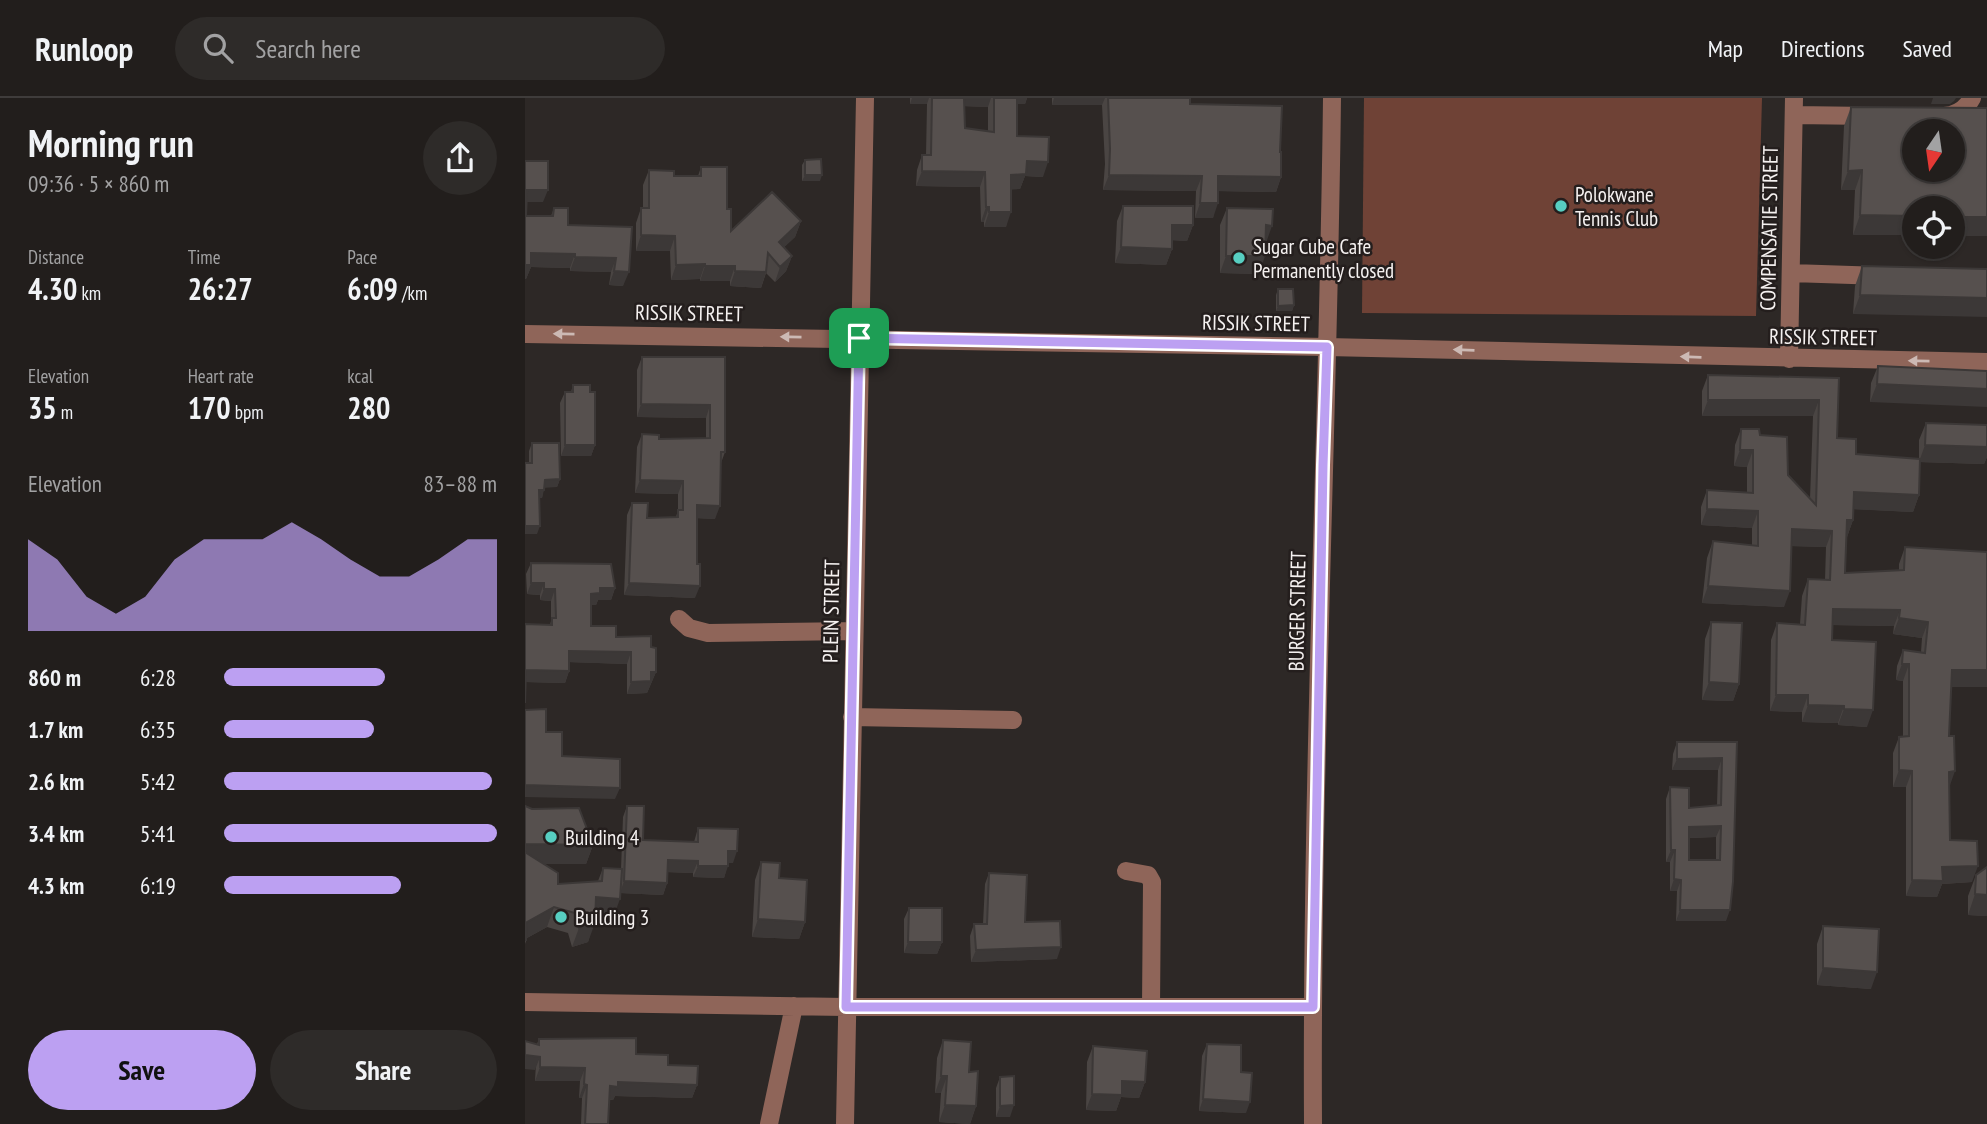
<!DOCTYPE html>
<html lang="en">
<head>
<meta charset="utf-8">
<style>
  body { margin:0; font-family:"PT Sans Narrow",sans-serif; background:#2e2b29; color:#f1f3f6; height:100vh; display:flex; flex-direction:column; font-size:26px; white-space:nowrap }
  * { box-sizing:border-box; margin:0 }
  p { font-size:23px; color:#a2a2a3 }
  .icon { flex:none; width:38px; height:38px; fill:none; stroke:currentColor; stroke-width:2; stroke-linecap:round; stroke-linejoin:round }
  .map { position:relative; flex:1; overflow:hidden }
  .side { display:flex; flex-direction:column; background:#221e1c; width:525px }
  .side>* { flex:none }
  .needle { width:46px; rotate:193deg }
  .fabs { position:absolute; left:1377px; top:21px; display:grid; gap:14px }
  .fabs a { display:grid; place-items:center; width:63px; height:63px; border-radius:50%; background:#221e1c; box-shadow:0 2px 5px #0004,0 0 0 2px #3f3c3b; font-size:35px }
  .pin { position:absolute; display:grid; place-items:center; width:60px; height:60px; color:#fff; margin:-30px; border-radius:14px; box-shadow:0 4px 10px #0006 }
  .round { display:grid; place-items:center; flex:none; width:74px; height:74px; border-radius:37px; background:#2e2b29 }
  .headline { display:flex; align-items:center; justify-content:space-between; height:119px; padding:0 28px }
  h1 { font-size:38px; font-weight:800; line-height:52px }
  .figures { display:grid; grid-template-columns:repeat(3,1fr); gap:10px; height:119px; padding:7px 28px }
  .figures div { display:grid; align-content:center }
  .figures b { font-size:30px; font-weight:800 }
  .figures small { font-size:19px; font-weight:400 }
  .figures p { font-size:19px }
  .chart { height:196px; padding:14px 28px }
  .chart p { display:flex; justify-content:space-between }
  .chart svg { width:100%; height:126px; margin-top:7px; fill:#bca0f2; opacity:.7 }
  .button { display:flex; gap:14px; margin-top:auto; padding:14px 28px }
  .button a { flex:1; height:80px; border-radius:42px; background:#bca0f2; color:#111; font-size:28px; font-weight:800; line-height:80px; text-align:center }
  .button a+a { background:#2e2b29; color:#f1f3f6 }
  ul { padding:0 28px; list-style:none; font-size:23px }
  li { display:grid; grid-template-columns:112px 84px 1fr; align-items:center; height:52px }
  li i { height:18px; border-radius:9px; background:#bca0f2 }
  header { display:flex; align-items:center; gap:42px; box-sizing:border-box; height:98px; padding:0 35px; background:#221e1c; border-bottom:2px solid #3f3c3b }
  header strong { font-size:33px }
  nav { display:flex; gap:38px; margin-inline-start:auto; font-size:24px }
  .search { width:490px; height:63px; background:#2e2b29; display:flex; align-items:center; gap:18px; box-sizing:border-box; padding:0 24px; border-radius:38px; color:#a2a2a3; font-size:26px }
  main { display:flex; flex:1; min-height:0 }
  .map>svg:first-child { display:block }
</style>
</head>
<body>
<header>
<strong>Runloop</strong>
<div class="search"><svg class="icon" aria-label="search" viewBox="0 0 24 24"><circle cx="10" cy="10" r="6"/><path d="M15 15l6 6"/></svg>Search here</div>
<nav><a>Map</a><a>Directions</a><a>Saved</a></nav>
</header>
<main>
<section class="side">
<div class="headline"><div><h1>Morning run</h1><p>09:36 · 5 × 860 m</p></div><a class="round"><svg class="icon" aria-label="share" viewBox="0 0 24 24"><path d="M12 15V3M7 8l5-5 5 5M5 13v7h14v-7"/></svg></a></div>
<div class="figures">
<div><p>Distance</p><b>4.30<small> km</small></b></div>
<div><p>Time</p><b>26:27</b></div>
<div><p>Pace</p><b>6:09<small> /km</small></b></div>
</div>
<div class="figures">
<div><p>Elevation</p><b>35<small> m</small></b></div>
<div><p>Heart rate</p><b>170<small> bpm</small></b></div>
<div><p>kcal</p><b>280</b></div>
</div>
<div class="chart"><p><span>Elevation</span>83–88 m</p>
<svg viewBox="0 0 160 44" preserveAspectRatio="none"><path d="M0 44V12L10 19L20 32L30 38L40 32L50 19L60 12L70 12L80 12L90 6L100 12L110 19L120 25L130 25L140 19L150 12L160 12V44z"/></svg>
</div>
<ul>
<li><b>860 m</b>6:28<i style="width:59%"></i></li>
<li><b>1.7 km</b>6:35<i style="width:55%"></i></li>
<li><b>2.6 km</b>5:42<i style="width:98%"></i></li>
<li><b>3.4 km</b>5:41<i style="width:100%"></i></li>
<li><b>4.3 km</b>6:19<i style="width:65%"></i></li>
</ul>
<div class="button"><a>Save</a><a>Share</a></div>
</section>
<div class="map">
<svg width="1462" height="1026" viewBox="0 0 1462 1026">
  <rect width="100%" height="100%" fill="#2d2826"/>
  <path fill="#6f4236" d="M839,0H1237L1231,218L837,215Z"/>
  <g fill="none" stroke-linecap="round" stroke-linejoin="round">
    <path stroke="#8f6559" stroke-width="18" d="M1269,17L1346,18
      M1419,18C1432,17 1441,11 1447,0
      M1266,175L1357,178
      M0,236L802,249L1462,264
      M1264,261L1269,0
      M154,521L164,530L183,535L329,533
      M327,619L488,622
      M601,773L623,777L627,784L626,909
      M0,904L321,909H787
      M244,1026L269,908
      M320,1026L340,0
      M788,1026C786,684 803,342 807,0"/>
  </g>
  <path fill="#4a4543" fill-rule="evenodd" d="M385,0H502L500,6H492V38L518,79L500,78L495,91H486L481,129H459V124H456L455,89L391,88L392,72L397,57H401L402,6H385ZM439,8L463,9V33L440,30Z
    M527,0H665V6L755,54L756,79L751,94L693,93L688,120H670L671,93L578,92L580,66L577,7H527Z
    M1326,9L1462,10L1328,137L1330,92H1316L1319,28Z
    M280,62L295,83H277V67Z
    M0,63L18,104H1V118H26L29,110L43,127L107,129L98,188L84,187L86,174L45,173V170L6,169L1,181H0Z
    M176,69L202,111L206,133L276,123L270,139L259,149L267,158L261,173L250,184L241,175L236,190L205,188V183H175V181L146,182L145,153H111V125L116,110H118V87L124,72L149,78H173Z
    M598,108L668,127L662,143L647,142V151L641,167L590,165L592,123Z
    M702,110L741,145L734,176L695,175V127Z
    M1337,168L1462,171L1328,216L1330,188Z
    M753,191L769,207L767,213H751V197Z
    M117,259H200V354L196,365L190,421L172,420L170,500L99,497L102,417L107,405L122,420L151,419L153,412V396L110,395L112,349L117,336L134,341L181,340V320L112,319V272Z
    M1353,268L1462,273L1345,304L1346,285Z
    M1183,277L1314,280L1312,340L1331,356L1394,361V342L1401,325L1462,327V359L1459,366L1394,364V397L1388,414L1329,411L1328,422L1322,439L1320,475L1374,472V466L1380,449L1462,589H1426L1424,638L1425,742L1447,784L1417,786L1412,799L1381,798V689H1368V655L1374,639H1378V583L1371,582L1372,568L1378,552L1396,554L1397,540L1368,536L1369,528L1308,527L1307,542L1342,629L1313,627V625L1277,624V614L1245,613L1246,542L1252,525L1275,526L1277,498L1283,481L1300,482L1301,449L1267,448L1259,509L1177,505L1182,460L1188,443L1227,447V430L1176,427V409L1182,392L1222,395V369L1209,368L1210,347L1216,331L1235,337L1263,377L1285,401L1288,318H1177V293Z
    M48,287L70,347L66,358H36L35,305L40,294H46Z
    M7,345L35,381L32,389H19L17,400H14L12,436L4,365V353Z
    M6,465L90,490L86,502H73L71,507H66V528L91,539L126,549L131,574L122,595L102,596V566L44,564V573L40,585L0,584V526L25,527L26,523V503L15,502V497L2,496L1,476Z
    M1186,524L1214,586L1208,603L1177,602L1180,541Z
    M1152,644H1212L1201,823H1151L1152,793H1145V764H1141V701L1145,689L1164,710L1192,707L1193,672H1147L1148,656ZM1191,739V762H1164V740Z
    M0,708L68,747L61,766H19L33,786L73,783L78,770L96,771L98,719L102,708L118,742L169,744L173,730L208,765H203L199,780L168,779V775L142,774V785L138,797L95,795L88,820L70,819L63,844L47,849L43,835L22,829L2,840L0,846Z
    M236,764L254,780L280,824L274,841L227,839L230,782Z
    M1462,769V818L1443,817V798L1451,777Z
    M464,775L500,824L532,861L446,864L445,838L449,826H458L460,786Z
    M384,810L417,844L412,856L379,855V821Z
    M1298,828L1346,891L1292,887V846Z
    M14,941L111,956L143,967L172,987L167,1000L90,998L88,1002H84L83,1026H56L57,1000H54L55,983H10L12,946Z
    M418,942L451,1008L445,1026L414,1024L416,995H410L412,960Z
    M682,946L716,974L721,1015L674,1013L677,958Z
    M568,948L620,984L614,1000L596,999L591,1013L561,1012L562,964Z
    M475,979L485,1019H471V990Z"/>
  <path fill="#3c3837" d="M387,0H404L402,6H385Z
    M436,0H466L463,9L433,8Z
    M489,0H502L500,6H487Z
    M529,0H580L577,7H527Z
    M1408,0H1431L1429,3L1425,6H1406Z
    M502,63L523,64L518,79L500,78L495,91L480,92L486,77Z
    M1337,72L1330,92H1316L1323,73Z
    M397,73L460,74L455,89L391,88Z
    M280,77H297L295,83H277Z
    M584,77L677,78L671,93L578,92Z
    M693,78L756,79L751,94L688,93Z
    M0,92H23L18,104H0Z
    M675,105H693L688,120H670Z
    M461,109H464L459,124H456Z
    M464,114H486L481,129H459Z
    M1335,117L1390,118V137H1328Z
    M1428,119H1462V138H1428Z
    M276,123L270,139L249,159L254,144Z
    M647,127H668L662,143L642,142Z
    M741,127L747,128L741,145H734Z
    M116,137L150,138L145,153H111Z
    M596,149L647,151L641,167L590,165Z
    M6,155L50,156L45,170L6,169L1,181H0V167Z
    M267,158L261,173L250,184L255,169Z
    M701,158H740L734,176L695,175Z
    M50,159L91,160L86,174L45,173Z
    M180,166L175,181L146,182L151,167Z
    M180,168H210L205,183H175Z
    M89,173L104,174L98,188L84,187Z
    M210,173L241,174L236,190L205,188Z
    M1335,197L1462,200V219L1328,216Z
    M769,207L767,213H751L753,208Z
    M1352,286L1462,291V309L1345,304Z
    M1183,302H1294L1288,318H1177Z
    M116,306L185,307L181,320L112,319Z
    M40,347H70L66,358H36Z
    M1400,347L1462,349V359L1459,366L1394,364Z
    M1215,352H1228L1222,369L1209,368Z
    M35,381L32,389L17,390L20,382Z
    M115,382L158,383L153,396L110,395Z
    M14,392H19L17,400H12Z
    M1329,394L1394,397L1388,414L1323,411Z
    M172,407L195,408L190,421L167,420Z
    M1182,411L1233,413L1227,430L1176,427Z
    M1322,422H1328L1322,439L1316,438Z
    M0,428H15L12,436H0Z
    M1267,431L1307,433L1301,449L1261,448Z
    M6,485H19L15,497L2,496Z
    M104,485L175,488L170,500L99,497Z
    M1183,488L1265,493L1259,509L1177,505Z
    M75,490H90L86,502H73L71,507H62L66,496Z
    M19,491H30L26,503L15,502Z
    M1308,511L1375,512L1369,528L1302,527Z
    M1374,520L1403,524L1397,540L1368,536Z
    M44,553L106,554L102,566L40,564Z
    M1377,566H1384L1378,583L1371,582Z
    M1,572L44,573L40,585L0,584Z
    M1427,572H1462V589H1421Z
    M126,574H131L122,595L102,596L106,584Z
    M1184,584L1214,586L1208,603L1177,602Z
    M1251,597H1283L1277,614L1245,613Z
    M1283,607L1319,608L1313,625L1277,624Z
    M1319,611L1348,612L1342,629L1313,627Z
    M1197,660L1193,672H1147L1152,661Z
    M1374,672L1387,673L1381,689H1368Z
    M1430,673L1424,690V674Z
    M0,687L95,690L90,701L0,699Z
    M1196,728L1191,739L1160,740L1164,729Z
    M0,746L68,747L61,766H0Z
    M1146,752H1150L1145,764H1141Z
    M203,753H212L208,765H199Z
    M143,762L173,763L168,775L138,774Z
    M173,768H203L199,780L168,779Z
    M1453,768L1447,784L1417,786L1412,799L1381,798L1387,782L1417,769Z
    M1149,781L1156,782L1152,793H1145Z
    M99,783L142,785L138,797L95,795Z
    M1450,796L1462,797V818L1443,817Z
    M71,799L95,801L88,820L64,818Z
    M29,809L22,829L0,841L2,824Z
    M1155,812H1205L1201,823H1151Z
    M233,821L280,824L274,841L227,839Z
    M70,825L63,844L47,849L54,830Z
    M383,844H417L412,856L379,855Z
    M536,849L532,861L446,864L451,852Z
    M1298,870L1352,874L1346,891L1292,887Z
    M0,957L15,959L10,972L0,971Z
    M15,969L60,970L55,983H10Z
    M416,978H422L416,995H410Z
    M597,983L620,984L614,1000L596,999L591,1013L561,1012L567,996Z
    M93,984L172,987L167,1000L90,998L88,1002L80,1001L85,988Z
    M59,986L62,987L57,1000H54Z
    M678,1001L725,1004L721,1015L674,1013Z
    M420,1007L451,1008L445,1026L414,1024Z
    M489,1007L485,1019H471L475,1008Z"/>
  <path fill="#56504e" stroke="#3c3837" stroke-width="2" fill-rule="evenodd" d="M407,0H439L440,30L469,34V0H492V38L524,39L523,64L502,63L501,76L486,77V114H464V109H461L460,74L397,73V57H406Z
    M583,0H665V6L757,8L755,54H756V79L693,78V105H675L677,78L584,77L585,51Z
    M1326,9L1462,10V119H1428V110H1390V118L1335,117L1337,72L1323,73ZM1390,33H1428V72H1390Z
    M296,61L297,77H280V62Z
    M0,63H23V92H0Z
    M176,69H202V111H206V133L247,94L276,123L254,144L267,158L255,169L243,155L241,174L210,173V168H180V166L151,167L150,138L116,137V110H124V72L149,73V78H176Z
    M0,94H2L1,118H28L29,110H43V127L107,129L104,174L89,173L91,160L50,159V156L6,155V167H0Z
    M598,108H668V127H647V151L596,149Z
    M702,110L748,111L747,128L741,127L740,158H701Z
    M1337,168L1462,171V200L1335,197Z
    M753,191H768L769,207L753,208Z
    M117,259H200V354H196L195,408L172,407V466H175V488L104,485L107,405H123L122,420L153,419V412H158V383L115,382L117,336L134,337V341L185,340V307L116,306Z
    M1353,268L1462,273V291L1352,286Z
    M1183,277L1314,280L1312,340L1331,341V356L1395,361L1394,397L1329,394L1328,422H1322L1320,475L1379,472L1380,449L1462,454V572H1427L1424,638H1429L1430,673L1424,674L1425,742L1452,743L1453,768L1417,769L1418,783L1387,782V673L1374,672V639L1384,638V566H1377L1378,552L1400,555L1403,524L1374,520L1375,512L1308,511L1307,542L1351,544L1348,612L1319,611V608L1283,607V597H1251L1252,525L1280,527L1283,481L1305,482L1307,433L1267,431L1265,493L1183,488L1188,443L1233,448V413L1182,411V392L1228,395V352H1215L1216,331H1234L1235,337L1262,339L1263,377L1291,407L1294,302H1183Z
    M48,287H65V294H70V347H40V294H48Z
    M1401,325L1462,327V349L1400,347Z
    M7,345H34L35,381L20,382L19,392H14L15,428H0V365H7Z
    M6,465L86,466L90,490H75V495L66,496V528H91V539L126,538V549L131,550V574H126V583L106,584V554L44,553V573L1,572L0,605V526L27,527V520H31L30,491H19V485H6Z
    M1186,524L1217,525L1214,586L1184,584Z
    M21,611V634H37V658L95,661V690L0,687V612Z
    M1152,644H1212L1208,784L1205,812H1155L1156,782L1149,781L1150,752H1146L1145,689L1164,690V710L1196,707L1197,660L1152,661ZM1196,728L1195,762H1164V729Z
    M0,708L7,711L54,710L68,747L0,746Z
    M102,708H119L118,742L173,744V730L213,731L212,753H203V768H173V763L143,762L142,785L99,783Z
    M0,754L33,775V786L77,783L78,770L97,771L95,801L71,799L70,825L54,830L50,815L29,809L2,824L1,842H0Z
    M236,764L255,765L254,780L282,782L280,824L233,821Z
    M1462,769V797L1450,796L1451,777Z
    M464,775L502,777L500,824L535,823L536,849L451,852L449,826H462Z
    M384,810H417V844H383Z
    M1298,828L1354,831L1352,874L1298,870Z
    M111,940V956L143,957V967L173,968L172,987L93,984V989L85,988L83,1026H60L62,987L59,986L60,970L15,969V959L0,957V943L14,947V941Z
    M418,942L446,944L444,974L453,973L451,1008L420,1007L422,978H416Z
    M682,946L716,947V974L727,975L725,1004L678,1001Z
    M568,948L622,953L620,984L597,983V997L567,996Z
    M489,978V1007L475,1008V979Z"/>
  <defs><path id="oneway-solid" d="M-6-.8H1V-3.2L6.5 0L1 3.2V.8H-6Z" transform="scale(1.75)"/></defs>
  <g fill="#ccb9b4">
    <use href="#oneway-solid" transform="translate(39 236) rotate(-179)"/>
    <use href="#oneway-solid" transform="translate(266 239) rotate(-179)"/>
    <use href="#oneway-solid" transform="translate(939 252) rotate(-178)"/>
    <use href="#oneway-solid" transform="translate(1166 259) rotate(-178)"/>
    <use href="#oneway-solid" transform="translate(1394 263) rotate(-179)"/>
  </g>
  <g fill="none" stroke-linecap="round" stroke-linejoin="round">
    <g stroke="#fff" stroke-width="14">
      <path id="route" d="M334,240L802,249L798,367L788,909H321Z"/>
    </g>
    <use href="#route" stroke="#bca0f2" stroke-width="9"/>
  </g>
  <g fill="#57cec1" stroke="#241e1d" stroke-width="2.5">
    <circle cx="1036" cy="108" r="7"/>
    <circle cx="714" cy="160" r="7"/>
    <circle cx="26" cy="739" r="7"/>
    <circle cx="36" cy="819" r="7"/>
  </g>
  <g text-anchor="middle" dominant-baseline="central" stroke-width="5" stroke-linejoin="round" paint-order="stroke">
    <g font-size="21" fill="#f5f1f0" stroke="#241e1d" text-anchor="start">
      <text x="1050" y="96">Polokwane<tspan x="1050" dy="24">Tennis Club</tspan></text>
      <text x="728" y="148">Sugar Cube Cafe<tspan x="728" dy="24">Permanently closed</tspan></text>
      <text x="40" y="739">Building 4</text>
      <text x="50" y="819">Building 3</text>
    </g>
    <g font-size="21" fill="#f5f1f0" stroke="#241e1d">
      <text transform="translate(1244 130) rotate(-89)">COMPENSATIE STREET</text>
      <text transform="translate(164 215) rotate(1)">RISSIK STREET</text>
      <text transform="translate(731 225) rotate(1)">RISSIK STREET</text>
      <text transform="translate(1298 239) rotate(1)">RISSIK STREET</text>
      <text transform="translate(306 513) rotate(-89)">PLEIN STREET</text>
      <text transform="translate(772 513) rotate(-89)">BURGER STREET</text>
    </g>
  </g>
</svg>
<div class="fabs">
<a><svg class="needle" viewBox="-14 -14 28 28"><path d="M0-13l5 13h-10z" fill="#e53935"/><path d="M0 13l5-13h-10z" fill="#a2a2a3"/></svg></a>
<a><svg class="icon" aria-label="locate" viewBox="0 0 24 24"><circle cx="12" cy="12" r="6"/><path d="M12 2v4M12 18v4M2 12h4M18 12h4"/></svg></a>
</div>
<div class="pin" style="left:334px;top:240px;background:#1e9e55"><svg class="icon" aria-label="arrive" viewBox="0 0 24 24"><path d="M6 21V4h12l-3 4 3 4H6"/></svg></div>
</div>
</main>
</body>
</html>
